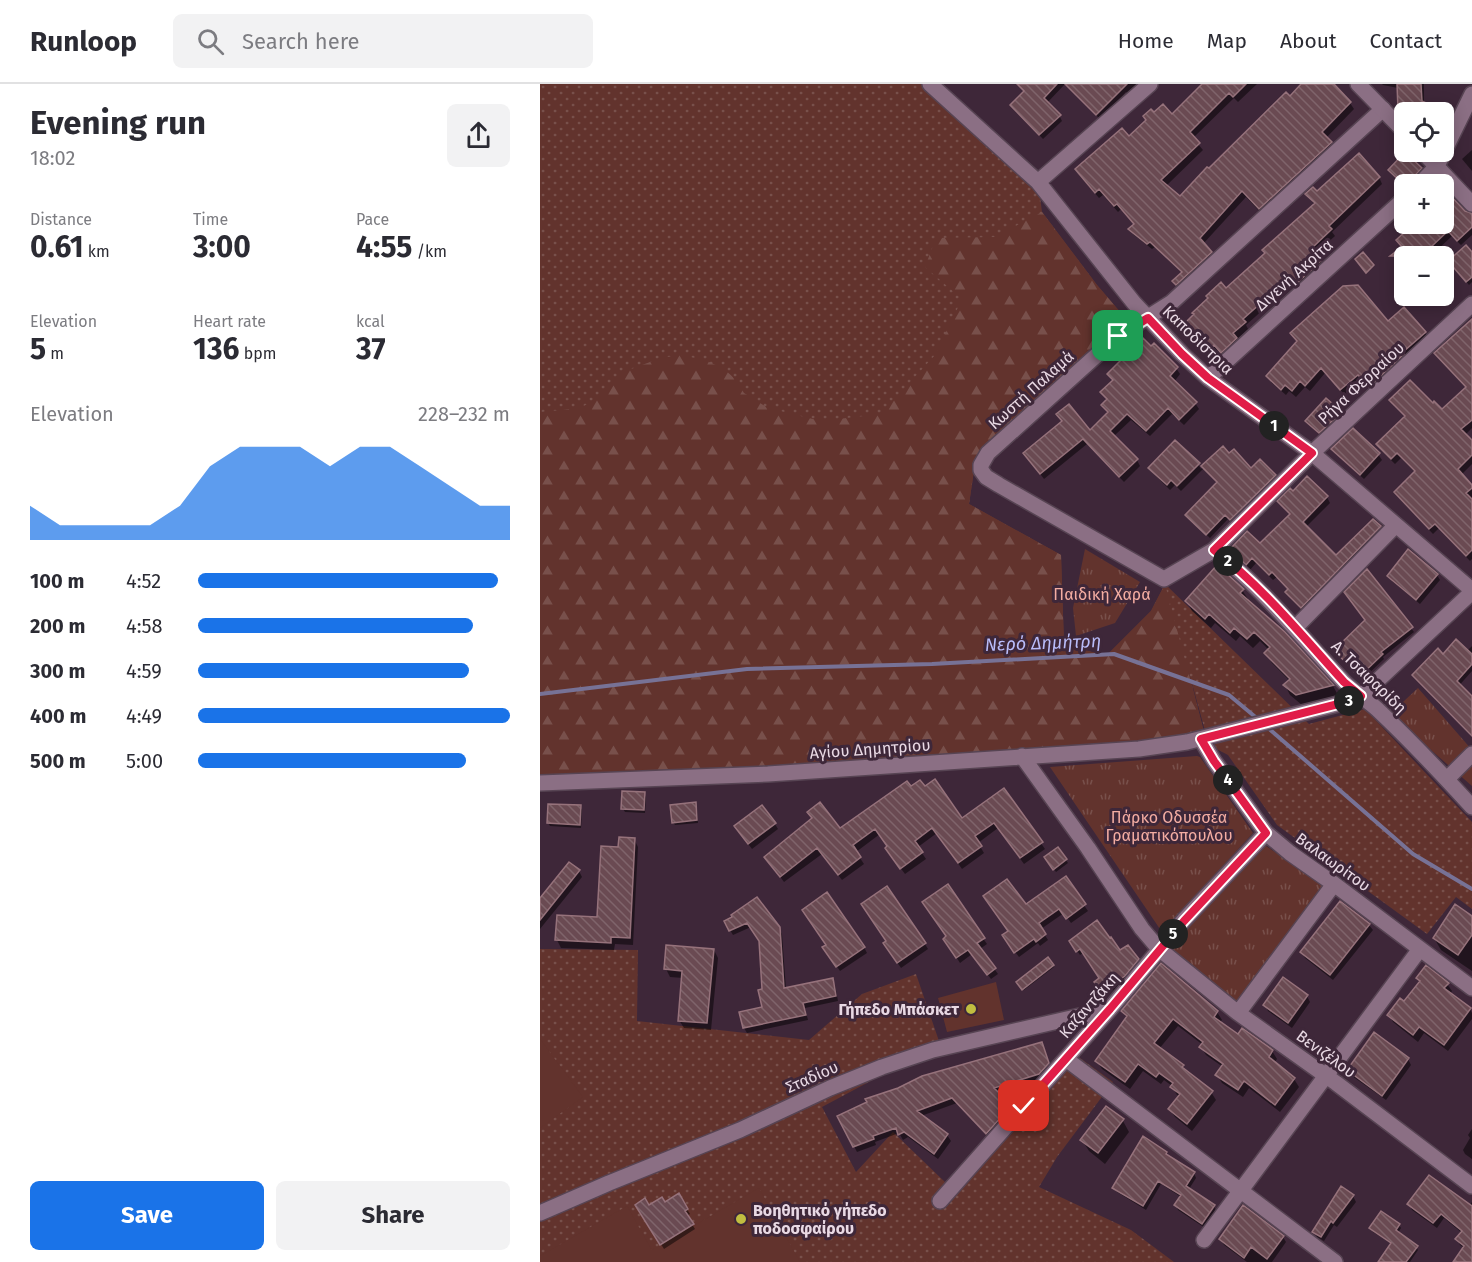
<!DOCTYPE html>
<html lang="en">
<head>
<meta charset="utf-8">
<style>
  body { margin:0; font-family:"Fira Sans",sans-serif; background:#f2f2f3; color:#2b2b33; height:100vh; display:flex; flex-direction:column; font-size:22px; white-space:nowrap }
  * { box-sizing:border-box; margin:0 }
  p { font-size:20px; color:#7c7c81 }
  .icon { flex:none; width:33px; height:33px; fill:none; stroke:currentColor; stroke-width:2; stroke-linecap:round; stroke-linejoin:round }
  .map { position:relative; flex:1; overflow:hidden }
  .side { display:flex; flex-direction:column; background:#fff; width:540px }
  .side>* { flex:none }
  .controls { position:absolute; left:854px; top:18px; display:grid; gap:12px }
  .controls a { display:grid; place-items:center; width:60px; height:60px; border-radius:9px; background:#fff; box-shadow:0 3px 15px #0003; font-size:30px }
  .pin { position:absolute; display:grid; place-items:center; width:51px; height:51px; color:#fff; margin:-26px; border-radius:12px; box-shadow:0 3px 9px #0006 }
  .km { position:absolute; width:30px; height:30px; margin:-15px; border-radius:50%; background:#222; color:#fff; font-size:16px; line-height:30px; text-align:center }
  .round { display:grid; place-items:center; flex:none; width:63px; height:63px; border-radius:9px; background:#f2f2f3 }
  .summary { display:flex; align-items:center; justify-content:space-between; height:102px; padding:0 30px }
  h1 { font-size:33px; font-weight:700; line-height:45px }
  .metrics { display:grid; grid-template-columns:repeat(3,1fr); gap:9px; height:102px; padding:6px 30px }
  .metrics div { display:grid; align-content:center }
  .metrics b { font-size:30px; font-weight:700 }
  .metrics small { font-size:16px; font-weight:400 }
  .metrics p { font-size:16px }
  .chart { height:168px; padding:12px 30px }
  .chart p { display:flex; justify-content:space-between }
  .chart svg { width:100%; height:108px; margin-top:6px; fill:#1a73e8; opacity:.7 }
  .cta { display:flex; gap:12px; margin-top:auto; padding:12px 30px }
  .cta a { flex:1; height:69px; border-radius:9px; background:#1a73e8; color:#fff; font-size:24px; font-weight:700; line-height:69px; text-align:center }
  .cta a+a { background:#f2f2f3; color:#2b2b33 }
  ul { padding:0 30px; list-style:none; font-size:20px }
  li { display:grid; grid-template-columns:96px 72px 1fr; align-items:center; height:45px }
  li i { height:15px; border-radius:8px; background:#1a73e8 }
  header { display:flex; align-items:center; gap:36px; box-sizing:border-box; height:84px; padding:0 30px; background:#fff; border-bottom:2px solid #e1e1e2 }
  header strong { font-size:28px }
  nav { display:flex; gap:33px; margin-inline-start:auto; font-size:21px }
  .search { width:420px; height:54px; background:#f2f2f3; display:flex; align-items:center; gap:15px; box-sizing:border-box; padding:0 21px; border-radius:9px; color:#7c7c81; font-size:22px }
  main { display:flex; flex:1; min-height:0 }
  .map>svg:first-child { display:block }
</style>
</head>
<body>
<header>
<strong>Runloop</strong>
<div class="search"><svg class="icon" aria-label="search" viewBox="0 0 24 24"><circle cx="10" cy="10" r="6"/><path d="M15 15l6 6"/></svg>Search here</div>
<nav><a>Home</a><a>Map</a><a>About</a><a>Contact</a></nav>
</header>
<main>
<section class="side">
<div class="summary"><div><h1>Evening run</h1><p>18:02</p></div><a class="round"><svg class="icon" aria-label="share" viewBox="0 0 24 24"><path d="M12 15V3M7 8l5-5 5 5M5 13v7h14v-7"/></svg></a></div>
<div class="metrics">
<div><p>Distance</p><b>0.61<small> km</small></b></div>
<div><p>Time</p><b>3:00</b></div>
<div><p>Pace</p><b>4:55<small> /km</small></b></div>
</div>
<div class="metrics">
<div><p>Elevation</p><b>5<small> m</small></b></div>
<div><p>Heart rate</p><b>136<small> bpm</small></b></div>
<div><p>kcal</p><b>37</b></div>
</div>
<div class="chart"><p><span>Elevation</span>228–232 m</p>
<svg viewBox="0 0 160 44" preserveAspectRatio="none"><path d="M0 44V30L10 38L20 38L30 38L40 38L50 30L60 14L70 6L80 6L90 6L100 14L110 6L120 6L130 14L140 22L150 30L160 30V44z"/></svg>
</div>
<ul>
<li><b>100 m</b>4:52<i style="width:96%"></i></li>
<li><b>200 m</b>4:58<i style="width:88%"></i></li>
<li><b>300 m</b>4:59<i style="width:87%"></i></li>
<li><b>400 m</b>4:49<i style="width:100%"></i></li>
<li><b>500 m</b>5:00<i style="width:86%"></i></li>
</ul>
<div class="cta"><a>Save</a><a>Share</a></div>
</section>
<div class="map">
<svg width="932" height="1178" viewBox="0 0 932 1178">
  <defs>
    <pattern id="grass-dots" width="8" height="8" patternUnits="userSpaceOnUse" patternTransform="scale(1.5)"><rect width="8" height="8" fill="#62332d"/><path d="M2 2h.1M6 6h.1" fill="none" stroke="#78504b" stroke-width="1.8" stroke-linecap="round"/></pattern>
    <pattern id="forest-firs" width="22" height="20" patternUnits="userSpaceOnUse" patternTransform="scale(1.5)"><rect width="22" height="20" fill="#62332d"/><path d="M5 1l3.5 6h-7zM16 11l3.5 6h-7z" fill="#78504b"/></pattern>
    <pattern id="park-tufts" width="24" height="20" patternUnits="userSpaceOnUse" patternTransform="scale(1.5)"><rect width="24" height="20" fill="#62332d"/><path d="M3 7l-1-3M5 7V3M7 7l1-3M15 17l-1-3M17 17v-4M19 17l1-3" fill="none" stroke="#78504b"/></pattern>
    <pattern id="building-back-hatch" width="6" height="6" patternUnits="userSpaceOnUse" patternTransform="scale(1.5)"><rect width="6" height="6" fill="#6a4a52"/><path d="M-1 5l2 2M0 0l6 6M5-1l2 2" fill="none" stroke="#7f646b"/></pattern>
  </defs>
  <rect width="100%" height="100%" fill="#3e2739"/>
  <path fill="url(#grass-dots)" d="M0,0H398L498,98L502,128L557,201L587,236L436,373L429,420L521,471L524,560L566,572L611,527L625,500L769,640L825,625L932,738V825L916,813L887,850L737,741L688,671L669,661L648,585L664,648L495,665L236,682L0,691Z
    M0,865L98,866L97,937L269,956L322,910L376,890L400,960L282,1023L316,1088L353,1048L406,1099L529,966L573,998L517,1073L499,1103L591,1146L634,1178H0Z"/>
  <path fill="url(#forest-firs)" d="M502,128L557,201L587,236L436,373L429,420L521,471L524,560L566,572L611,527L625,500L664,648L627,656L236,682L0,691V328L23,326L42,323L58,314L83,288L121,274L140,271L165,276L184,285L194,294L204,309L228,324L281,337L341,330L395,271L422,215L385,183L396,154L455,153Z"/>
  <path fill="url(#park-tufts)" d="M545,465L600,498L575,539L536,552L533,524Z
    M878,604L932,666V702L850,630Z
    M657,672L660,673L713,749L622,848L510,683Z
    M723,760L785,802L699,922L629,863Z"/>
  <path fill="#62332d" d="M456,898L464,936L407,948L398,914Z
    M0,955L43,1013L0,1044Z
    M219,1104L260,1178H0V1172L87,1122L112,1166Z"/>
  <path fill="#0007" d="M486,0H597L588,10L586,8L560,35L525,0L507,19L519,31L522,37L503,55L475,26L485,8Z
    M664,0H717L698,18L694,14L653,54L663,66L626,102L641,114L669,86L750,14L763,0H782L810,19L814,25L786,54L795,66L723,131L706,113L663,160L674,176L637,203L633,197L642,189L615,163L612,165L594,151L590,145L595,141L581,125L578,128L563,111L559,114L540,92L537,86L589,54L632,32Z
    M842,0H884V20L902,28H864V32H863L859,25L858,4L843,1Z
    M903,29L906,30L910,37L909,40L911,44L903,60Z
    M932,66V87L922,75Z
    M881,85L883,88L872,100L864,101L852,89Z
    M839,93L842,100L792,148L795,152L775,170L785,183L759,207L752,200L706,241L708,245L696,256L700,261L685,274L678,266L673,271L650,246L646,240L726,170L775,121L767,110L777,109Z
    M903,115L924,128L932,131V151L921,161L912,152L895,168L896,170L892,172H864V180L856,169L863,164L858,157L868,147L865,141L867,140H903Z
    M932,171V198L929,201L912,180Z
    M864,225L885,249L889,255L833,308L822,296L805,311L785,289L770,307L765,303L756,313L749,307L746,311L732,299L728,293L757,258L752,250L848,239Z
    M932,236V344L925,351L932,358V380L921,391L932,403V475L930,477L899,444L893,450L859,414L855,409L876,389L861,374L855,380L841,366L838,360L866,333L854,322L851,316L902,327L927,305L899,275L896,269Z
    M636,284L640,290L634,298L655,319L659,325L644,341L632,330L610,352L591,336L574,352L597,376L600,382L584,398L547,360L504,395L489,375L549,348L568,329L563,321L568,316L562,308L573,297L569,290Z
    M801,329L803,332L781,352L767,337Z
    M683,364L689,371L711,387L735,392L738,396L694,440L688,435L670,454L650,435L678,399L664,384L641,407L635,401L630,406L613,389L610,384L658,380L661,385Z
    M793,365L838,370L842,376L824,395L796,370Z
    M753,409L787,413L790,419L766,443L796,473L833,437L843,449L765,529L750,514L747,508L749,506L737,493L733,496L716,479L710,486L696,473L692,467L720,461L751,432L743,423L739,417Z
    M826,487L874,548L843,573L844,575L822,596L798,570L827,537Z
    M897,491L900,496L880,520L852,497L849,492Z
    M702,506L708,515L707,517L744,549L793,602L798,611L762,621L750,611L745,601L750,597L732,579L726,569L729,566L720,557L713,564L700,552L696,557L675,539L671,544L652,527L647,517Z
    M932,562V587L901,622L874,591L904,572L927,567Z
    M371,705L422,736L464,706L505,765L484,780L458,744L438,759L444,769L422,785L397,749L378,763L386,775L365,790L350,770L349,763L340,750L316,768L324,780L302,796L282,770L244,798L230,779L299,746Z
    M104,710L106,713L105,729L85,728L83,725Z
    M155,720L157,723L158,739L135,741L133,738Z
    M40,723L42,726L41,744L10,742L8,739Z
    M235,740L238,745L212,765L199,748Z
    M94,755L98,763L93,861L75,860L74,866L21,864L17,856L59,834L79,765Z
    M518,765L528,779L516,788L506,774Z
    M39,787L42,793L0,845V816Z
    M525,794L548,827L531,839L524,829L501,845L508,856L500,862L498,859L479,873L467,857L470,848L485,823Z
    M407,802L447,860L440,865L458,890L451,895L432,870L420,879L408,860Z
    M194,834L239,844L242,850L246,905L292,896L295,901L298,917L265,924L268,936L207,949L204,944L224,924L220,858L211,843L193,851L190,846Z
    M932,834V887L901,866L894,854Z
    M829,841L833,846L793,896L765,874L761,868Z
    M385,860L388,865L361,884L348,865Z
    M534,862L580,868L597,876L600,881L587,897L565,912L556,898L561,895L543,869L540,871Z
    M324,863L327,869L300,887L288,869Z
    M174,866L178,874L171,946L144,944L139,936L143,894L130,893L126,885Z
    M508,875L514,883L484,906L478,899Z
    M878,894L907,900L912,907L910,910L930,925L932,929V935L908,967L884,949L878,958L853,938L849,931L864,919L880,899Z
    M767,912L770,918L752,944L728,927L725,921Z
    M583,927L677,928L682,936L679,939L698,952L732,967L737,975L734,979L754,995L759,1003L740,1028L709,1004L703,1013L682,999L677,991L683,983L666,971L661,963L663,961L638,942L619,965L643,982L646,989L671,1008L676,1016L652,1047L635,1033L630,1026L640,1013L637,1011L632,1002L624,996L621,1000L603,987L590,1005L562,985L557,977L587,935Z
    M502,960L511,985L503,996L458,1010L470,1022L474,1028L450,1055L417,1019L381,1032L407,1051L411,1057L398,1075L368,1053L363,1056L359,1049L335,1058L336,1061L317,1068L299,1033Z
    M868,975L871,981L846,1016L812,992L809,986Z
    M583,1037L589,1048L565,1080L549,1067L542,1056Z
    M932,1045V1075L925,1070L923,1066L930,1054L928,1051Z
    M626,1069L628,1073L654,1089L656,1094L649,1105L674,1122L676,1127L665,1144L638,1126L636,1121L641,1113L621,1100L606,1126L577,1108L574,1104Z
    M802,1104L813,1112L816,1118L797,1143L794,1141L784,1157L777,1153L774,1148Z
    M138,1111L150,1130L147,1132L155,1145L124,1165L97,1121L109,1123L125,1120Z
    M932,1118V1178H916L924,1164L920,1161L917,1155L922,1149L904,1134L897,1144L872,1126L869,1120L929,1122Z
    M859,1141L861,1144L858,1149L876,1163L878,1166L870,1178H843L852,1160L833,1148L831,1144Z
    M743,1153L746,1158L732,1178H707L684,1161L680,1155Z"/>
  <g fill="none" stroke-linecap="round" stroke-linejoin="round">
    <path stroke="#777296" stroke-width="4" d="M0,610L207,585L392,580L574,570L689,611L719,636
      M727,643L873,770L932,805"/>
  </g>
  <path fill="url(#building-back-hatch)" stroke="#96727b" stroke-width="1.5" d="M477,0H517L504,14L521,31L499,51L470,21L484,7Z
    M525,0H587L556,31Z
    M662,0H706L693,13L689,9L650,48L660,59L621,96L640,112L667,83L669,84L746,8L750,12L761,0H794L811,18L782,48L792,58L719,125L702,107L660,154L672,168L636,201L632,197L642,188L610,158L607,160L588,145L594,140L577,120L574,122L559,105L555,109L535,85L582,44L589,52L606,36L603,32L611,25L614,28L623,20L632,30Z
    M857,0H881L882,17L898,25L858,26Z
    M865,68L882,84L867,100L864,101L848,86Z
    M819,69L840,93L789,142L792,145L772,164L782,176L754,202L748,195L703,235L706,238L693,249L697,254L681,269L674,261L668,266L645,239L654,230L652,229L668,214L666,212L681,198L686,204L725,169L722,166L775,119L765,110L773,103L777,107Z
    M908,109L925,127L932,129V143L917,157L908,147L892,162L894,163L883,172H850L862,163L856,156L867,146L862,140H903V113Z
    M926,161L932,168V193L926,198L908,177Z
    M823,168L834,181L826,189L815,175Z
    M818,201L848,237L864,223L886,248L863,268L864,270L829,303L818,291L800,306L781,284L765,302L760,297L752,307L745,301L741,306L726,292L757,257L750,249L803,202Z
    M932,235V336L921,345L932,356V371L918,385L932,401V404L926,409L932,415V466L926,472L895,440L889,445L854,408L875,387L857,369L851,375L836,360L865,332L849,316L870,296L893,319L894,317L902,325L926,303L894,269Z
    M603,254L611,262L614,259L638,283L630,292L657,318L639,336L628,324L606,347L587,330L570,347L598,375L579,393L543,355L500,390L483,369L522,337L516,330L529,320L550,346L568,328L561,321L567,315L560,308L573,296L567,290Z
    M786,314L802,328L779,349L765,337Z
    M813,344L840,369L820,391L791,365Z
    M635,356L660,379L637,402L631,396L627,401L608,384Z
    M683,362L689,369L694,365L711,384L720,375L736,391L690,436L685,431L666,451L645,431L677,398L661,382Z
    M767,392L788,412L763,438L796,471L833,435L841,442L761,524L745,508L748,505L732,488L729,491L712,474L706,481L690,467L693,464L692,463L707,447L720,459L750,430L737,417L750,404L753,407Z
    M868,465L898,490L876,516L847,492Z
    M677,481L704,505L700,509L745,548L794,601L756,611L743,601L750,595L724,569L730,563L714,548L707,555L694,544L690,549L669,530L665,535L645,517Z
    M827,485L873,543L841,568L843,570L819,593L794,566L825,536L804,508Z
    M916,555L932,570V580L917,597L932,612V652L872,591L898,564L903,570Z
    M395,695L422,734L464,704L503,758L480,774L454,739L435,752L442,762L418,779L392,744L375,757L383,768L360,785L345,764L347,762L335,745L313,761L321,773L298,791L277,764L240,793L224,773L272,734L267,728L280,718L300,744L367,697L371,702L380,696L385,702Z
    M82,707L105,708L104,726L81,725Z
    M156,718L157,736L132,739L130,721Z
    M8,720L41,721L40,741L7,739Z
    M222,721L236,739L208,760L194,742Z
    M79,753L95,754L90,854L71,853V859L15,856L17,831L57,833L61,762L78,763Z
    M518,763L527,775L513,786L504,773Z
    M29,778L40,786L0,836V814Z
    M526,792L546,820L526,835L519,825L499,839L506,850L496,858L494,855L474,869L462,851L468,847L443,812L467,795L486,820Z
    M408,800L445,854L437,859L456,884L447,891L428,866L416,874L403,855L406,852L382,818Z
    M347,802L386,859L357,879L343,859L346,857L321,820Z
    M287,808L325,863L296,883L282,863L286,861L262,826Z
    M217,813L240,843L244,904L293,894L296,912L263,919L266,931L203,944L199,928L222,923L218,906L222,905L219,857L207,839L189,847L184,837L192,833L191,831Z
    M800,817L830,840L790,891L760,868Z
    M915,820L932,832V851L918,871L893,854Z
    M557,836L570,854L571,853L580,866L588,861L599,875L585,892L561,909L554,898L559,894L540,865L536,868L529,857Z
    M126,861L174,865L167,939L138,937L142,887L124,885Z
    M508,873L514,881L482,906L476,898Z
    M621,879L678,927L674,933L698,950L702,944L733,966L729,973L755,994L735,1021L704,997L698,1006L675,991L683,980L659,963L663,958L633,935L614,959L644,981L642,983L673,1007L647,1040L628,1025L640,1010L630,1003L633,999L619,989L616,993L598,980L585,998L555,977L587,932L581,927Z
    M886,881L909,899L904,904L931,924L904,961L879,943L873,951L847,931L860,914L864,917L880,897L876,894Z
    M743,893L768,911L748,939L723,921Z
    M834,948L869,974L842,1012L807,986Z
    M502,958L509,979L499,990L454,1004L472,1021L446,1050L412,1014L377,1027L408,1050L394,1070L364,1048L358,1051L356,1044L333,1052L334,1055L313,1063L297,1032L327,1018L325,1015L358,1004L382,992Z
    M566,1022L584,1035L558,1069L540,1056Z
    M603,1052L627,1068L626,1070L655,1088L646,1102L675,1121L662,1140L634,1121L641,1111L618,1097L603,1122L572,1104Z
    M889,1091L932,1122V1178H913L924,1162L915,1155L922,1147L901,1130L893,1139L867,1120Z
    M801,1102L814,1111L793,1139L791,1137L781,1153L772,1148Z
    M139,1109L148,1125L145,1127L154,1140L120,1161L95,1121L105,1114L109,1121L122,1113L125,1118Z
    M703,1121L744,1152L727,1175L711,1163L704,1174L679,1155Z
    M841,1127L860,1140L856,1146L878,1162L866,1178H838L851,1159L829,1144Z"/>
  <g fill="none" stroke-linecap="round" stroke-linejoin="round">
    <g stroke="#574453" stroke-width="18">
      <path id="minor" d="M390,0L498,98L594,219L642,270L668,294L772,369L932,506
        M843,25L632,218L578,252L448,369L441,381V386L446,393L459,401L624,495L674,466L772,369L932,220
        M498,98L610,0
        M880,100L897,82
        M668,294L864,115
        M674,466C722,503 760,552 802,596C812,607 826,615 837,625C870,656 902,690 932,723
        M755,544L856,441
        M661,655L674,677L726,749L750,769L794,800L932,904
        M482,672L548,764L602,845L619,865L698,929L796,999L932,1102
        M907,695L932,670
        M0,699L228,690L599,665L647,658L810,617L821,612L932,508
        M698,929L794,800
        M526,975L795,1178
        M400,1117L570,925L644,836L726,749
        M0,1129L69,1099L200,1046L290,1004L342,983L393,966L570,925
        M664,1156L880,865"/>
    </g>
    <g stroke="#574453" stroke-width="18">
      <path id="tertiary" d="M818,0L864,47
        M883,68L932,120
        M897,82L932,10"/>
    </g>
    <use href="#minor" stroke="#8b6f84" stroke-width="15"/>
    <use href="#tertiary" stroke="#8b6f84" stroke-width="15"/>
  </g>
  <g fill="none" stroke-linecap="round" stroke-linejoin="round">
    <g stroke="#fff" stroke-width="12">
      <path id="route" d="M484,1022L570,925L644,837L726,749L674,677L661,655L810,617L821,612L804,598C763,553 723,503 674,466L772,369L668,294L642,270L608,234L578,252"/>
    </g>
    <use href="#route" stroke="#e11d48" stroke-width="8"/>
  </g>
  <g fill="#c1be40" stroke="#3e2739" stroke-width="2">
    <circle cx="431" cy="925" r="6"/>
    <circle cx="201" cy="1135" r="6"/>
  </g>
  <g text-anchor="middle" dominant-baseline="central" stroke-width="6" stroke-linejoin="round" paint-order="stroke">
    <g font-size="16" fill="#e9d9e4" stroke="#3e2739">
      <text transform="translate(754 191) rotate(-42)">Διγενή Ακρίτα</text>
      <text transform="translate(658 256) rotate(44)">Καποδίστρια</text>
      <text transform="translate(821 299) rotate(-43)">Ρήγα Φερραίου</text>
      <text transform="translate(491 306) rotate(-42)">Κωστή Παλαμά</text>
      <text transform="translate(829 593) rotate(44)">Α. Τσαφαρίδη</text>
      <text transform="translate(330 665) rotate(-4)">Αγίου Δημητρίου</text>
      <text transform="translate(793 778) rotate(36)">Βαλαωρίτου</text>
      <text transform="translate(549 921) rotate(-49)">Καζαντζάκη</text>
      <text transform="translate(786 970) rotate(36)">Βενιζέλου</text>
      <text transform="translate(272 993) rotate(-24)">Σταδίου</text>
    </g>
    <g font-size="16" fill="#f4ada2" stroke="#3e2739">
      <text x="562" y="510">Παιδική Χαρά</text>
      <text x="629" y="733">Πάρκο Οδυσσέα<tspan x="629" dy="18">Γραματικόπουλου</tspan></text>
    </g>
    <g font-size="16" font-weight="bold" fill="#e9d9e4" stroke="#3e2739" text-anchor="end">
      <text x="419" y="925">Γήπεδο Μπάσκετ</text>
      <text x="213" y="1126" text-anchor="start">Βοηθητικό γήπεδο<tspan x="213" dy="18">ποδοσφαίρου</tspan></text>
    </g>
    <g font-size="18" font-style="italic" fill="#b9bcf9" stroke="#3e2739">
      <text transform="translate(503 559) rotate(-2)">Νερό Δημήτρη</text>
    </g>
  </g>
</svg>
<div class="controls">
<a><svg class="icon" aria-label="locate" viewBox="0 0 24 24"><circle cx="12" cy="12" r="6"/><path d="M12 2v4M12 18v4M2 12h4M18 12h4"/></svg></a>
<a>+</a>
<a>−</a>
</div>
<div class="pin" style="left:578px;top:252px;background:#1e9e55"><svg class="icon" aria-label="arrive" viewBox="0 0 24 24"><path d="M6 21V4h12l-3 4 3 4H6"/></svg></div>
<div class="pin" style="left:484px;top:1022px;background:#d93025"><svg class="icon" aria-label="check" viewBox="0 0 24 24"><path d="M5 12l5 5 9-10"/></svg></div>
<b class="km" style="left:734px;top:342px">1</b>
<b class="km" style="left:688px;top:477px">2</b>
<b class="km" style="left:809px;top:617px">3</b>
<b class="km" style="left:688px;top:696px">4</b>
<b class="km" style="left:633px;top:850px">5</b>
</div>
</main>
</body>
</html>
